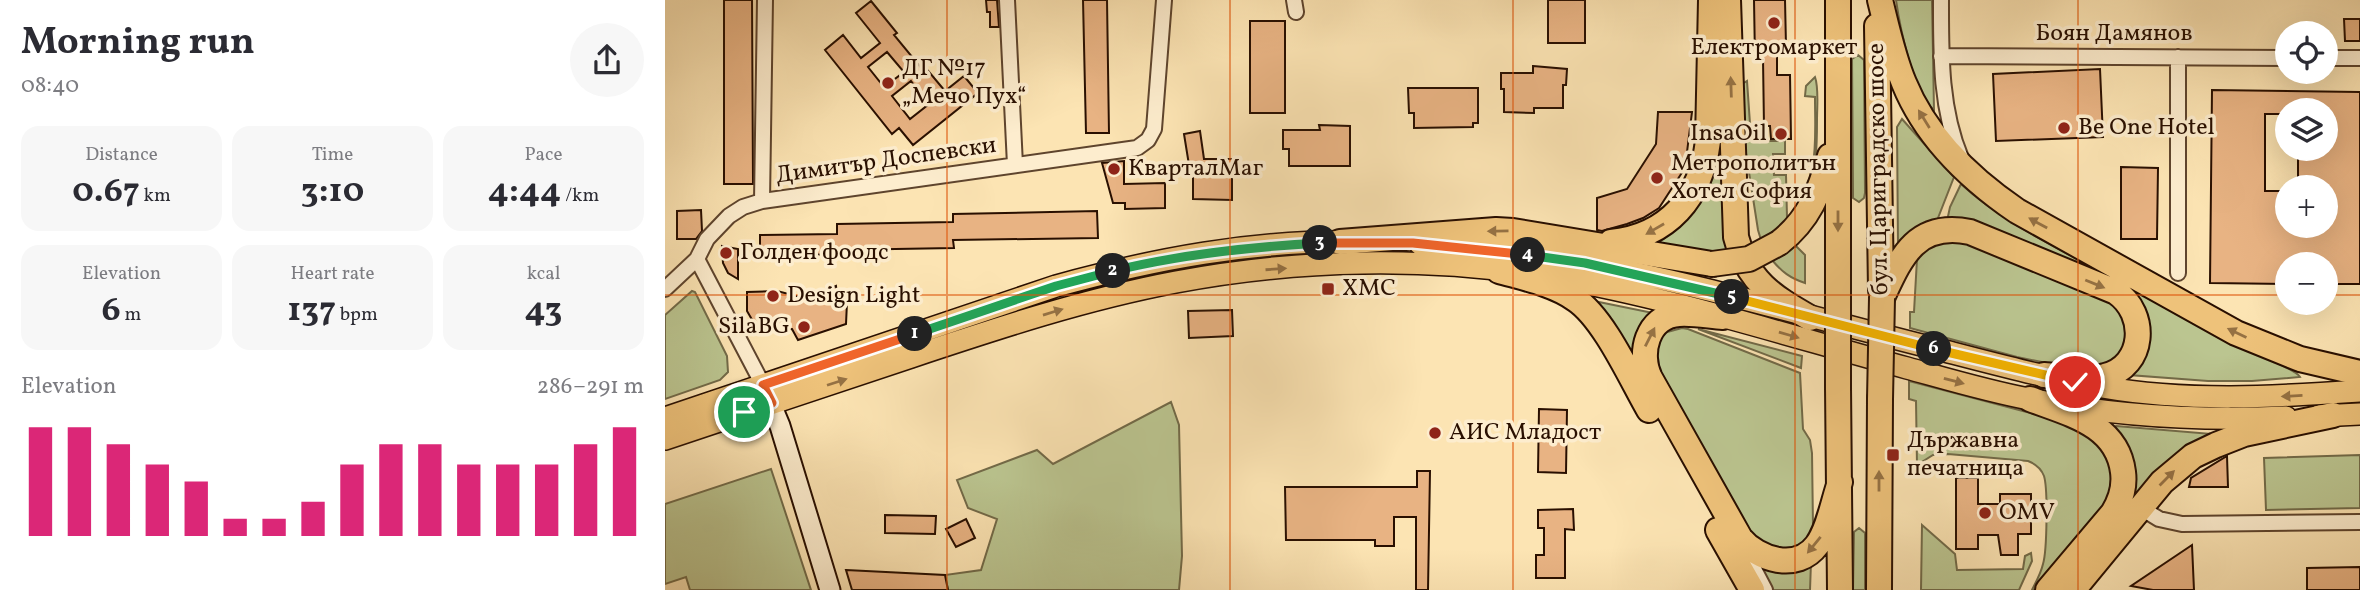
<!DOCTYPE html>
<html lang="en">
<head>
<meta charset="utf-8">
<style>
  body { margin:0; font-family:Vollkorn,serif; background:#f7f7f7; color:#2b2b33; height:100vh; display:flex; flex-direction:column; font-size:26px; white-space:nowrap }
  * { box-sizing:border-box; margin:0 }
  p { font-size:23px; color:#7c7c81 }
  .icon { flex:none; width:38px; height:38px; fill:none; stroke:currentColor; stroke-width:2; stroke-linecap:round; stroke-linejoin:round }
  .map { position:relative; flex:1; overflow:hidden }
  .side { display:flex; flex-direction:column; background:#fff; width:665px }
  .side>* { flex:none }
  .controls { position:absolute; left:1610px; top:21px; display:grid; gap:14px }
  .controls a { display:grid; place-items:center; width:63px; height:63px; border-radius:50%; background:#fff; box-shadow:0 7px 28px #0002; font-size:35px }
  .pin { position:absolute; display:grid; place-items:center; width:60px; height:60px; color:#fff; margin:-30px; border:4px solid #fff; border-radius:50%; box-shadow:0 2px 7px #0007 }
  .km { position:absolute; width:35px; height:35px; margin:-18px; border-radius:50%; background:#222; color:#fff; font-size:19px; line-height:35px; text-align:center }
  .round { display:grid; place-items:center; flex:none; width:74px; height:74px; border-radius:37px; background:#f7f7f7 }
  .head { display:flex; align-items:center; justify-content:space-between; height:119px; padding:0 21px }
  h1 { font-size:38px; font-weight:700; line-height:52px }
  .metrics { display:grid; grid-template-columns:repeat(3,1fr); gap:10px; height:119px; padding:7px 21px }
  .metrics div { display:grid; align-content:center; border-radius:18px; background:#f7f7f7; text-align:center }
  .metrics b { font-size:35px; font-weight:700 }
  .metrics small { font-size:19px; font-weight:400 }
  .metrics p { font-size:19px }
  .chart { height:196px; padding:14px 21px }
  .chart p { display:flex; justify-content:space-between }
  .chart svg { width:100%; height:126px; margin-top:7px; stroke:#db2777; stroke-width:6 }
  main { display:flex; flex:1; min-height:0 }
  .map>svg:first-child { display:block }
</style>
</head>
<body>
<main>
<section class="side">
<div class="head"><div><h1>Morning run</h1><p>08:40</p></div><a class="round"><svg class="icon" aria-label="share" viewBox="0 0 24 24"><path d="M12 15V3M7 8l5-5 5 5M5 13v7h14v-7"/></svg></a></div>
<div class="metrics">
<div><p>Distance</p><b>0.67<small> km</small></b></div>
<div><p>Time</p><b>3:10</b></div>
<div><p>Pace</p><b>4:44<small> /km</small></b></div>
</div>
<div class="metrics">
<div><p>Elevation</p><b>6<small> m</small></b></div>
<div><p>Heart rate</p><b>137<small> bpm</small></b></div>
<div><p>kcal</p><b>43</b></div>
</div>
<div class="chart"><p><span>Elevation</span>286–291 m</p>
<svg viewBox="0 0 160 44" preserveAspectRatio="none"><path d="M5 44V6M15 44V6M25 44V12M35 44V19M45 44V25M55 44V38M65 44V38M75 44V32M85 44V19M95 44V12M105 44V12M115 44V19M125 44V19M135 44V19M145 44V12M155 44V6"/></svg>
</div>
</section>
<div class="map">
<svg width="1695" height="590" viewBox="0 0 1695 590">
  <rect width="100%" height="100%" fill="#fce4b3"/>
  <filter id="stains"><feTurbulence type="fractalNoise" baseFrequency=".00286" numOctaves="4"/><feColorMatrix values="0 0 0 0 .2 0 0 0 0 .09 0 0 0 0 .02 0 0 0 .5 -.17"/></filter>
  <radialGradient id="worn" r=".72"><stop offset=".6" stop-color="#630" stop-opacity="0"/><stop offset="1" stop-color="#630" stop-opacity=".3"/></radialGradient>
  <path fill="#bbc590" stroke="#726a48" stroke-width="2" d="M1231,0H1267L1269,110C1248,92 1235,28 1231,0Z
    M1193,55L1199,60L1200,193L1199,198L1194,202L1188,198V193L1187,59Z
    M1150,77C1154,88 1152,106 1152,120C1152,177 1148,208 1096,240L1093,230L1078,134L1077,84L1082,81L1086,138L1089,141H1120V154H1108L1109,175H1121L1122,217H1125C1155,175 1150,145 1150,97L1140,96L1141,86Z
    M1237,119L1289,177L1271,223L1233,246L1232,127Z
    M1053,136H1059L1064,251L1047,252L992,243C1035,217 1049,184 1053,136Z
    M1296,184C1333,218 1379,241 1423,265C1471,291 1520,319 1569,344C1582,351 1630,368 1635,377L1587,381H1543L1464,375L1479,312L1282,221L1285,207Z
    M1290,238L1452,302L1464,337L1451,360L1417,370L1352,357L1245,328V312H1249L1252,259L1265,244Z
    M1128,247H1132L1140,255V283C1125,278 1117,272 1107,260Z
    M27,291L30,292L62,356L63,372L55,380L0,399V315Z
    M929,301L988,313L970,360Z
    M999,328L1002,332L1017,328L1023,329L1135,373L1138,429L1145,440L1147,453L1148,526V533L1134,550L1092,545L986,355Z
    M1033,329L1137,356L1136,368Z
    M1244,381L1419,427L1449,466L1446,500L1373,590H1367C1371,582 1376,573 1378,564C1382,551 1383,489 1379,476C1376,468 1371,464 1363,461L1283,454L1268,455L1252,465L1251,401L1244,399Z
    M506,402L514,425L517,556L514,590H283L280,575L316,570L332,519L303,508L292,480L372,450L388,464Z
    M1451,426L1547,434L1461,514L1449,428Z
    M1695,455V508L1601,510L1599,458Z
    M106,469L146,590H25L21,577L0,584V504Z
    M1257,525L1290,554L1292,570L1358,569L1360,556L1366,553L1367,561L1354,590H1256Z
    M1194,528L1200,533V590H1188L1189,532Z
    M1146,562L1145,590H1106L1094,563Z"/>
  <path fill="#e8b383" stroke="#290f00" stroke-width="2" fill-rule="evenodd" d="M59,0H87L88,184H59Z
    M321,0H332L334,27H325V12H322Z
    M418,0H442L444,133H421Z
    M883,0H920V43H883Z
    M1089,0H1120L1121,46H1112V75H1125L1126,139H1106L1105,126H1099L1098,59H1090Z
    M206,1L232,33L229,35L257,69L260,67L280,91L299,76L313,93L248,145L234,128L227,134L160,50L178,35L196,58L215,43L191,13ZM222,52L239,72L219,87L203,67ZM246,81L264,104L245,119L227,96Z
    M1679,19H1695V41H1680Z
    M585,21H620V113H585Z
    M868,66L902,69L901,85H898V108H869V113L839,112V89H836V73H868Z
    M1435,69L1438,137L1331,141L1328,74Z
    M743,88H813V123H808V127L749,128V113H744Z
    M1547,90L1695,92V284H1661V264H1622V284L1545,283ZM1622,110H1661V149H1633V187H1661V226H1622V191H1600V114H1622Z
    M993,112H1027L1020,168L994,208L978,218L962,224L937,231L932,230V198L962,189L991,144Z
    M654,125L685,126V166H624V149H618V130H655Z
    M535,131L539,159H567V200L528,199V164L524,165L519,134Z
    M459,161V184L500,183V208L460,209V203H448L437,163Z
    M1456,167L1493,168L1492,239H1456Z
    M36,210L37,231L31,239H12V211Z
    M432,211L433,238L288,240L289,248L172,250V254L95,256V235L172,234V224L288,222V214Z
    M57,246L73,249V279L63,273L58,263Z
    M171,286L173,302H182L181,324L133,340L127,329L93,330L82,311V292L112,291L139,298Z
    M567,310L568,336L524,338L523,311Z
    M874,409L902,410L901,473L873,472Z
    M1562,456L1563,487H1524L1526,478Z
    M752,471H765L763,590H751V517H729V546H710V540H621L620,487H752Z
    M1291,478H1313V504H1335V494H1366V534H1353V555H1336L1333,535H1313V549H1291Z
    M908,509L909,530L900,529V578H871V555H879V528H873V510Z
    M220,515L271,516L270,534L220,533Z
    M301,519L310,538L291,547L281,529Z
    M1527,545L1529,590H1488L1466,586Z
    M1695,567V590H1642V568Z
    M181,570L280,575L283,590H187Z"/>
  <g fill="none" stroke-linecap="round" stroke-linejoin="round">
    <g stroke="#5e442d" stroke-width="18">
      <path id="street" d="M342,0L350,165
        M629,0L631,12
        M1276,0C1276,53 1275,108 1296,158
        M1276,56L1622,58
        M1661,58H1695
        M97,201L100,0
        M32,259L98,385
        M1513,273V57
        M0,289L32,259L42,239L64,216L78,207L97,201L472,148L483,140L489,129L499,0
        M1476,508L1494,519L1517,524L1695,522
        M1078,548L1100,590"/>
    </g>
    <g stroke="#290f00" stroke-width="23">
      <path id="secondary" d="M100,390L115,426L165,590"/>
    </g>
    <g stroke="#290f00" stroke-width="24">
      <path id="primary" d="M755,244C809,248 864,254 917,263C1037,284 1154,320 1272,349C1326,363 1381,378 1437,387C1523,402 1609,397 1695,391
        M1654,416L1695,414
        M0,418L391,286C489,259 589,240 691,242
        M0,439C82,411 164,384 246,357C333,328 421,299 511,282C632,259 764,256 886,277C1007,298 1124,336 1242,368C1282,379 1322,391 1364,399C1449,416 1535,421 1621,417"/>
    </g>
    <g stroke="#290f00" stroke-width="28">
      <path id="highway" d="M1063,0L1071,237C1083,282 1107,296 1145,318
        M1215,0C1222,28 1228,57 1239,83C1261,137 1305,179 1352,211L1571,333L1635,359L1695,373
        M1212,26L1216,290
        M675,242L831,230L848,231L1047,264
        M946,242C1003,236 1036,198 1043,141L1046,0
        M1114,243C1144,220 1155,191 1165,156
        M834,271C859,278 889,284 910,299C939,318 966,379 984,410
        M1173,288V0
        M1217,298C1236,257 1251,221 1305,232L1451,292C1483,314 1480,366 1440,376C1422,381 1397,376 1379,375
        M1058,317C1044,316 1028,313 1014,314C982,316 973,354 985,378L1075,538C1093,560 1132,572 1152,545C1164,528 1168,502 1175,482
        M1173,387L1175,590
        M1365,399C1404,414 1452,424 1458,472C1460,487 1456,500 1448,513L1383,590
        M1053,530L1087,590
        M1214,590L1215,399
        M1408,590L1497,482L1528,456L1551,445L1579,434L1668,415"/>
    </g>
    <use href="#street" stroke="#fdedce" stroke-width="14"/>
    <use href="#secondary" stroke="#fdedce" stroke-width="19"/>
    <use href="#primary" stroke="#eec27a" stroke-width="21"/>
    <use href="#highway" stroke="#eec27a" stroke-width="24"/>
    <g stroke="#290f00" stroke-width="28" stroke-linecap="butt">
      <path id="highway-bridge" d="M1047,264L1084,259L1114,243
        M1173,387V288
        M1215,399L1217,298"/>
    </g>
    <use href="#highway-bridge" stroke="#eec27a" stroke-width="24"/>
  </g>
  <defs><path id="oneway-solid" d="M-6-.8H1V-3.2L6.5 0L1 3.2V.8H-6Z" transform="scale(1.75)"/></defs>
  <g fill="#957143">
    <use href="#oneway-solid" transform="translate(1066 87) rotate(-92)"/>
    <use href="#oneway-solid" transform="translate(1259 119) rotate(-122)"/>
    <use href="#oneway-solid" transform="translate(1173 221) rotate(90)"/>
    <use href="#oneway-solid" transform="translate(1373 223) rotate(-151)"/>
    <use href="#oneway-solid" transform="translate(990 229) rotate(150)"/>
    <use href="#oneway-solid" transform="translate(833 231) rotate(179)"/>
    <use href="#oneway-solid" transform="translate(611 269) rotate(-4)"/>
    <use href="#oneway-solid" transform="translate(1430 284) rotate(22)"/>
    <use href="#oneway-solid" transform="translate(388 312) rotate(-17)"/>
    <use href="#oneway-solid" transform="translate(1572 333) rotate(-154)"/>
    <use href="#oneway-solid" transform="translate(1124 335) rotate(16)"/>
    <use href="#oneway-solid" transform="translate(985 337) rotate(-63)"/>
    <use href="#oneway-solid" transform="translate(1289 381) rotate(15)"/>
    <use href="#oneway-solid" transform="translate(172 382) rotate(-18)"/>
    <use href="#oneway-solid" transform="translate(1627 396) rotate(177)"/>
    <use href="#oneway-solid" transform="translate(1502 478) rotate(-45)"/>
    <use href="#oneway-solid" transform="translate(1214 481) rotate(-90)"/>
    <use href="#oneway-solid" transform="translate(1149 545) rotate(129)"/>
  </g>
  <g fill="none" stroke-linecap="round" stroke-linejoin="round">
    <g stroke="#fff" stroke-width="14">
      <path id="split-1" d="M79,412L107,403L98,385L250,334"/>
    </g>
    <g stroke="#fff" stroke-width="14">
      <path id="split-2" d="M250,334L391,286L448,271"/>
    </g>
    <g stroke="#fff" stroke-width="14">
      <path id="split-3" d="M448,271C517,254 584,247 655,243"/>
    </g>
    <g stroke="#fff" stroke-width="14">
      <path id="split-4" d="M655,243H748L863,255"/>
    </g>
    <g stroke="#fff" stroke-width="14">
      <path id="split-5" d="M863,255L920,263L1067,297"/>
    </g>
    <g stroke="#fff" stroke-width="14">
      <path id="split-6" d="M1067,297L1269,349"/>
    </g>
    <g stroke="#fff" stroke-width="14">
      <path id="split-7" d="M1269,349L1410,382"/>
    </g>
    <use href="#split-1" stroke="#f0652b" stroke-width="9"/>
    <use href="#split-2" stroke="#22a559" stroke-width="9"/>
    <use href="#split-3" stroke="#22a559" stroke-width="9"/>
    <use href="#split-4" stroke="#f0652b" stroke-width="9"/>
    <use href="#split-5" stroke="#22a559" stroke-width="9"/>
    <use href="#split-6" stroke="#f5b400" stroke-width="9"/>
    <use href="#split-7" stroke="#f5b400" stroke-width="9"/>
  </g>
  <path fill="none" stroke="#de550b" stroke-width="2" stroke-opacity="0.55" d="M282,0V590M565,0V590M848,0V590M1130,0V590M1413,0V590M0,295H1622M1661,295H1695"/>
  <g fill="#8f2418" stroke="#fdedce" stroke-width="2.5">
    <circle cx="1109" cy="23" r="7"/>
    <circle cx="223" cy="83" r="7"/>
    <circle cx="1399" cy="128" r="7"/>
    <circle cx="1116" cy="134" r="7"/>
    <circle cx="449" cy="169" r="7"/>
    <circle cx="992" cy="178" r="7"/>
    <circle cx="61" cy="253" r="7"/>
    <rect x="656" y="282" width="14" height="14" rx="3.5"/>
    <circle cx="108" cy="296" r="7"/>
    <circle cx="139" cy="327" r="7"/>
    <circle cx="770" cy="433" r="7"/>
    <rect x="1221" y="448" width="14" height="14" rx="3.5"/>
    <circle cx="1320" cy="513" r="7"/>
  </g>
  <g text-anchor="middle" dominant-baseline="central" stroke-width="7" stroke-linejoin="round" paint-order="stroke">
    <g font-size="24" fill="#290f00" stroke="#fdedce">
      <text x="1449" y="34">Боян Дамянов</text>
      <text transform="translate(221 161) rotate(-8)">Димитър Доспевски</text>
      <text transform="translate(1214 169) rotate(-91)">бул. Цариградско шосе</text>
    </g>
    <g font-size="24" fill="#290f00" stroke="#fdedce" text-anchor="start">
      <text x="1109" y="48" text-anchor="middle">Електромаркет</text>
      <text x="237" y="69">ДГ №17<tspan x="237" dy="28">„Мечо Пух“</tspan></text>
      <text x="1413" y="128">Be One Hotel</text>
      <text x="1102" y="134" text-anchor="end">InsaOil</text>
      <text x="1006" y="164">Метрополитън<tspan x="1006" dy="28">Хотел София</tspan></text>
      <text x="463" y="169">КварталМаг</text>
      <text x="75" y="253">Голден фоодс</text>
      <text x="677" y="289">ХМС</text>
      <text x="122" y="296">Design Light</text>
      <text x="125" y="327" text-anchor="end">SilaBG</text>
      <text x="784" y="433">АИС Младост</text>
      <text x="1242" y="441">Държавна<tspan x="1242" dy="28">печатница</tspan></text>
      <text x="1334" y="513">OMV</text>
    </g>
  </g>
  <rect width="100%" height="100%" filter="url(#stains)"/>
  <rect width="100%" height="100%" fill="url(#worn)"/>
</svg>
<div class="controls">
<a><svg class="icon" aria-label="locate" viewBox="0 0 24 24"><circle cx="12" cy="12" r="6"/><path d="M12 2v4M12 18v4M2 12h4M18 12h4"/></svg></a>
<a><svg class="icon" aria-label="layers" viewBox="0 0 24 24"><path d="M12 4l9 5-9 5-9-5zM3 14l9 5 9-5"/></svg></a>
<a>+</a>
<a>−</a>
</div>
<div class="pin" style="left:79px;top:412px;background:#1e9e55"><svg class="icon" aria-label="arrive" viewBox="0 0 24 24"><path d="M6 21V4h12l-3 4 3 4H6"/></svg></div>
<div class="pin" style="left:1410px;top:382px;background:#d93025"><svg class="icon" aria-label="check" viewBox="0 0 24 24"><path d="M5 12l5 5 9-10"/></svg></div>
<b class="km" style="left:250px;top:334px">1</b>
<b class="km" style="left:448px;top:271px">2</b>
<b class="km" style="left:655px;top:243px">3</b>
<b class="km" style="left:863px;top:255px">4</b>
<b class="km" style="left:1067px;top:297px">5</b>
<b class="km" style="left:1269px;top:349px">6</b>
</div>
</main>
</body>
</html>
